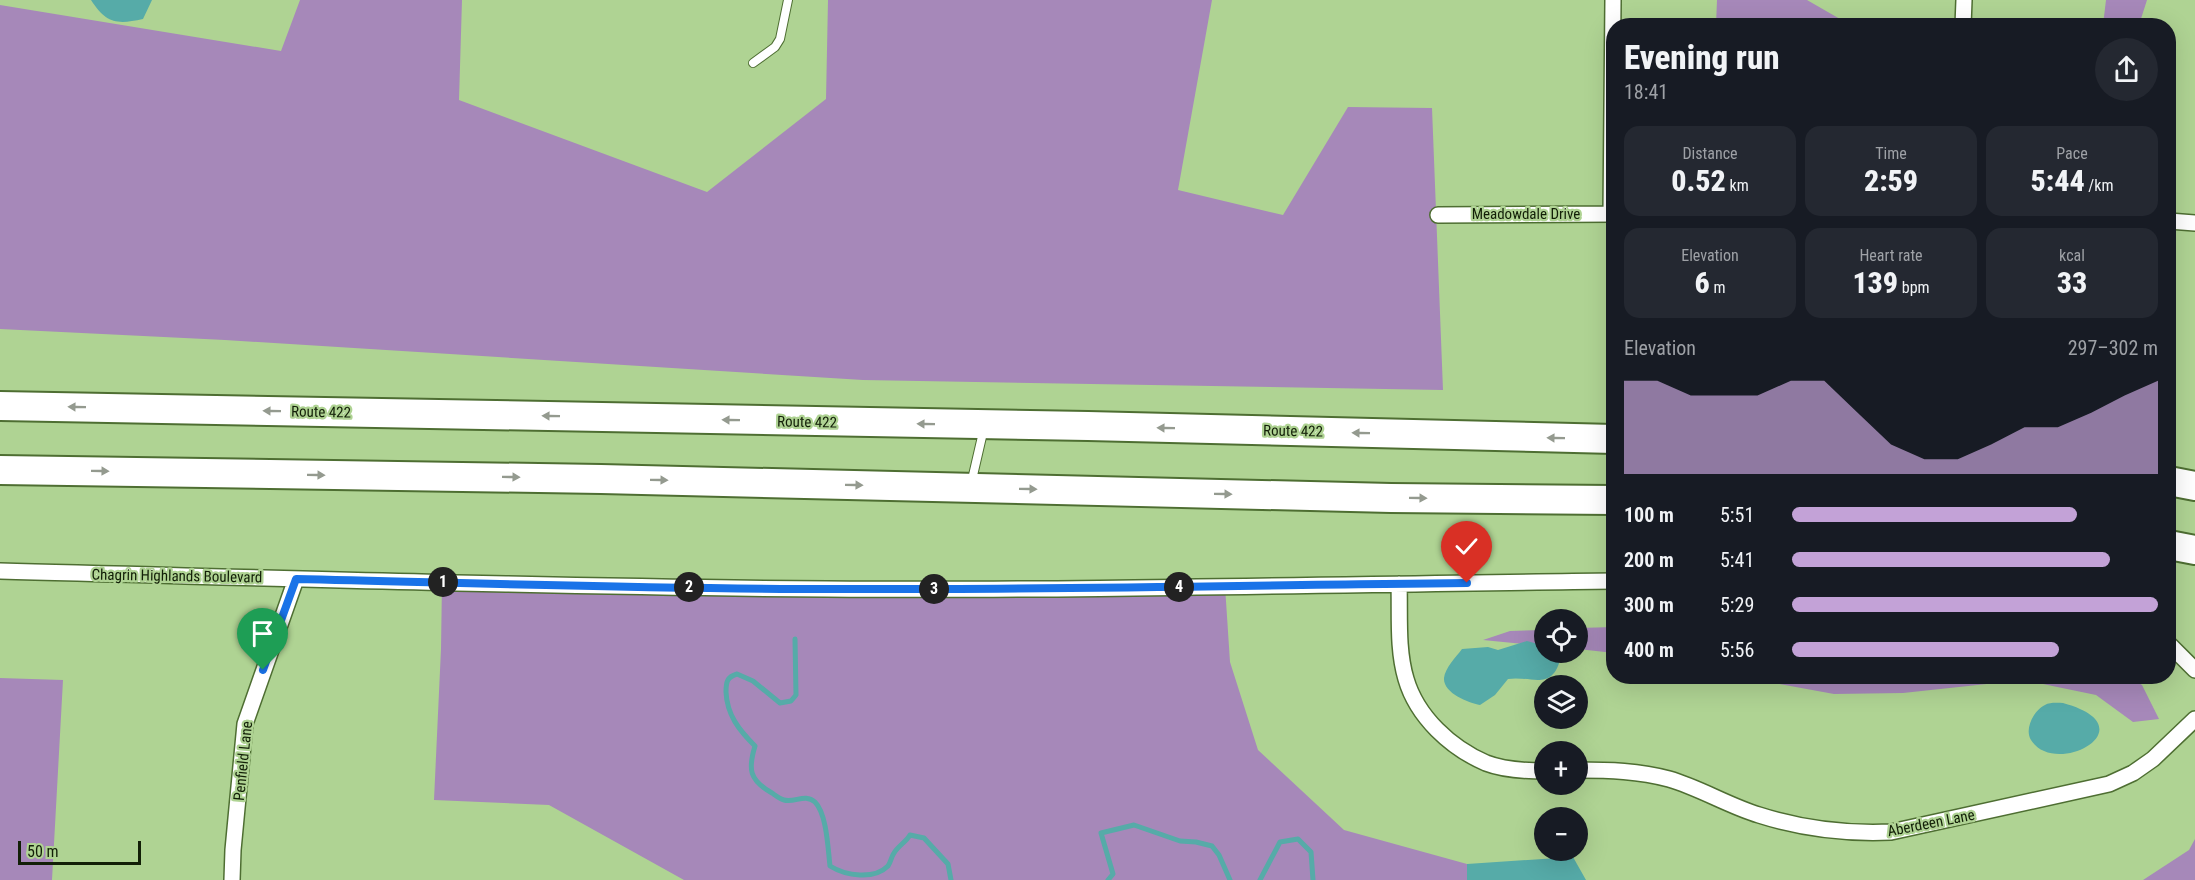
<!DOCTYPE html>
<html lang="en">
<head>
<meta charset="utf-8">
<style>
  body { margin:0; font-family:"Roboto Condensed",sans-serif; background:#242831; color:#f1f3f6; height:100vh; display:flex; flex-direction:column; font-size:22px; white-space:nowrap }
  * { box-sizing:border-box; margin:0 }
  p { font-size:20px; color:#9ea1a6 }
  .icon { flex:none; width:33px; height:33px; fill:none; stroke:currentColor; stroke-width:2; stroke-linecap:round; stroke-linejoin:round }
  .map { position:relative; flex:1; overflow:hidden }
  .sheet { position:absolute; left:1606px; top:18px; width:570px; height:666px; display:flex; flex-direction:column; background:#171b24; border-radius:24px; box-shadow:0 6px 24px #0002 }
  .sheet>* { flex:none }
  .buttons { position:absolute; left:1534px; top:609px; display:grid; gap:12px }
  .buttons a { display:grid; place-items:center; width:54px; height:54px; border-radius:50%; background:#171b24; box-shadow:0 6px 24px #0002; font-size:30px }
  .scale { position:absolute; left:18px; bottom:15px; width:123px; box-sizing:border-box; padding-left:6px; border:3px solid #121f07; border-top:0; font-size:16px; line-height:21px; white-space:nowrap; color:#121f07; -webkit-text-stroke:4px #afd393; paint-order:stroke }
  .pin { position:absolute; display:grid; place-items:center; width:51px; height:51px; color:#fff; margin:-62px -26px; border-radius:50% 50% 50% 0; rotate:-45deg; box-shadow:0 0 6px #0007 }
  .pin .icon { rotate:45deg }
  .km { position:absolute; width:30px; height:30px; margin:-15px; border-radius:50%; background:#222; color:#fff; font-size:16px; line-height:30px; text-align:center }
  .round { display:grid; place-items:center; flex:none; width:63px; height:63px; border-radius:32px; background:#242831 }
  .headline { display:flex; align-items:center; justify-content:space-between; height:102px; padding:0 18px }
  h1 { font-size:33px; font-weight:800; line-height:45px }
  .figures { display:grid; grid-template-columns:repeat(3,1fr); gap:9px; height:102px; padding:6px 18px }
  .figures div { display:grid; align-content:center; border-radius:15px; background:#242831; text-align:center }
  .figures b { font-size:30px; font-weight:800 }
  .figures small { font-size:16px; font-weight:400 }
  .figures p { font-size:16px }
  .chart { height:168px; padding:12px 18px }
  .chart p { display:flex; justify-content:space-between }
  .chart svg { width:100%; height:108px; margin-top:6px; fill:#c3a2d7; opacity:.7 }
  ul { padding:0 18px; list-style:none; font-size:20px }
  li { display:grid; grid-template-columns:96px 72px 1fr; align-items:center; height:45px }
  li i { height:15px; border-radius:8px; background:#c3a2d7 }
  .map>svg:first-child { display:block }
</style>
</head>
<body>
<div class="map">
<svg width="2195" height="880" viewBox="0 0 2195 880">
  <rect width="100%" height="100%" fill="#afd393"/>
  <path fill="#a688b9" d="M300,0H462L459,100L707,192L826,99L828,0H1212L1178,190L1283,215L1348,107L1432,108L1443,390L863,380L225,340L0,329V5L281,51Z
    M1717,0H1807L1840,19L1839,25H1716Z
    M2106,0H2147L2139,25H2103Z
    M442,582L1225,586L1230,662L1258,750L1344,830L1467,864V880H684L549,805L434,800L441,649Z
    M1614,627V653L1578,649V628Z
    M1545,630V646L1483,640L1510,631Z
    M1742,677H2130L2142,685L2159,719L2133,722L2096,695L2024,680L1903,693L1834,694Z
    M0,678L63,680L52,880H0Z
    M2195,839V880H2143L2189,850Z"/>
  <path fill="#56aba8" d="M91,0H152L143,19C116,25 106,23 91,0Z
    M1527,641L1545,646V652L1557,653L1561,656C1553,693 1531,675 1508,679L1495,695L1480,705C1468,703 1443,693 1444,678C1445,668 1456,657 1462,649L1488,647L1498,650Z
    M2063,703C2151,727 2055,779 2031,740C2024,729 2034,710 2045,705C2050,702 2058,703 2063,703Z
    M1573,857L1586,880H1467V864Z"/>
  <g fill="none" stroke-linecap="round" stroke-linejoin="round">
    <path stroke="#56aba8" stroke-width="5" d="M795,639L796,695L791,701L780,703L753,681L737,674C727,677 726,682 726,692C727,715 739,730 755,746C748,769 749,780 772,793C775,795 780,799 784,800C795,803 805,793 815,802C827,814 828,850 830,866C846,876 874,880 888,866C891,862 891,857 894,853C898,846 906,842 910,835L924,838L948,864L951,880
      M1108,880L1113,874L1101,833L1134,825L1180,841L1196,842L1212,846L1219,855L1230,880
      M1260,880L1280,842L1298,839L1311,852L1313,880"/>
    <g stroke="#4e6e32" stroke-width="10">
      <path id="service" d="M753,63L775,47L780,39L788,0
        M971,484L984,428"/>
    </g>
    <g stroke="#4e6e32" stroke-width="18">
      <path id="minor" d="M1963,26L1964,0
        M1611,214L1613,0
        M1438,215L1614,214
        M2169,221L2195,223
        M0,571C276,578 551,587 827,589C1089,591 1352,584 1614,581
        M1399,584C1400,615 1397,649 1406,679C1417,717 1451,748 1486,763C1504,770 1527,771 1545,771
        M2169,644L2195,670
        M1578,770C1609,770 1639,771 1669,779C1700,788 1729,806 1759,815C1803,829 1846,834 1891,832L2109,784L2133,773L2153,759L2195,719
        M232,880L233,850L245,724L296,579"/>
    </g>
    <g stroke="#4e6e32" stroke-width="32">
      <path id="motorway" d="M0,406L1088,426L1614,439
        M0,470L601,479L1391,498L1614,500
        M2169,481L2195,486
        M2169,545L2195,550"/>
    </g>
    <use href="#service" stroke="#fff" stroke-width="8"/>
    <use href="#minor" stroke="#fff" stroke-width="15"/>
    <use href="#motorway" stroke="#fff" stroke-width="28"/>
  </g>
  <defs><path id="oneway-solid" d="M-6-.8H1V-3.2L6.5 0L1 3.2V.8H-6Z" transform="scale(1.5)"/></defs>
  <g fill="#949a8f">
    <use href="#oneway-solid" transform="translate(77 407) rotate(-179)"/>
    <use href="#oneway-solid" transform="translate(272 411) rotate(-179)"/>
    <use href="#oneway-solid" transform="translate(551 416) rotate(-179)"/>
    <use href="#oneway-solid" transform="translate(731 420) rotate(-179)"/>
    <use href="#oneway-solid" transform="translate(926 424) rotate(-179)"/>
    <use href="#oneway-solid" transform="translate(1166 428) rotate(-179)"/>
    <use href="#oneway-solid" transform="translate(1361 433) rotate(-179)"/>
    <use href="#oneway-solid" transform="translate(1556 438) rotate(-179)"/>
    <use href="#oneway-solid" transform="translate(100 471) rotate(1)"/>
    <use href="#oneway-solid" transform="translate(316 475) rotate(1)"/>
    <use href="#oneway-solid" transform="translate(511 477) rotate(1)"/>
    <use href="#oneway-solid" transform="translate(659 480) rotate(1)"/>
    <use href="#oneway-solid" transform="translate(854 485) rotate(1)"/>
    <use href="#oneway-solid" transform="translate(1028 489) rotate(1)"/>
    <use href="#oneway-solid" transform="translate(1223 494) rotate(1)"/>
    <use href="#oneway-solid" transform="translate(1418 498) rotate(1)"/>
  </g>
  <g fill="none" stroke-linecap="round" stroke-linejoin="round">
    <g stroke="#fff" stroke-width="12">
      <path id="route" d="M263,670L296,579C474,583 653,589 831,589C1043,590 1255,585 1467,583"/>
    </g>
    <use href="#route" stroke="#1a73e8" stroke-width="8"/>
  </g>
  <g text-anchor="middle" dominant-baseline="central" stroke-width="4.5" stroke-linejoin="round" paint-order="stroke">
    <g font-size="15" fill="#121f07" stroke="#afd393">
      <text x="1526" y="214">Meadowdale Drive</text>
      <text transform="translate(321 412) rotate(1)">Route 422</text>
      <text transform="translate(807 422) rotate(1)">Route 422</text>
      <text transform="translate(1293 431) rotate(1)">Route 422</text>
      <text transform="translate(177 576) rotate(1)">Chagrin Highlands Boulevard</text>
      <text transform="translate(243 761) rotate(-84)">Penfield Lane</text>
      <text transform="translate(1931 823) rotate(-11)">Aberdeen Lane</text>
    </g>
  </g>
</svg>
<div class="buttons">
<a><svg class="icon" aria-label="locate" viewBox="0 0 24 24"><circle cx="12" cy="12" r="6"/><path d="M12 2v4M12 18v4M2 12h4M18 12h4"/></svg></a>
<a><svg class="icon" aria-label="layers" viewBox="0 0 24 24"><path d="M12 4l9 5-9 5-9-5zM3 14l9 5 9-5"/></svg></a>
<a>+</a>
<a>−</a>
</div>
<div class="scale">50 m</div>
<div class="pin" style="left:263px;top:670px;background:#1e9e55"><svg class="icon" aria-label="arrive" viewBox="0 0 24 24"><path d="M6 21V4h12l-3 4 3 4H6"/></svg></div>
<div class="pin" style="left:1467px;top:583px;background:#d93025"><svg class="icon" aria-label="check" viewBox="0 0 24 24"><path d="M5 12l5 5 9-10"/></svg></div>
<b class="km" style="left:443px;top:582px">1</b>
<b class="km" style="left:689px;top:587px">2</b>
<b class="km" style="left:934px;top:589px">3</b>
<b class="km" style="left:1179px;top:587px">4</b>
<section class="sheet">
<div class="headline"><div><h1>Evening run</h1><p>18:41</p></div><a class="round"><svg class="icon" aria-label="share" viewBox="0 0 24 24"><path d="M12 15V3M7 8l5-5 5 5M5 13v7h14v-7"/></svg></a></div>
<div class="figures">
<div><p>Distance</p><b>0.52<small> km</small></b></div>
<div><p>Time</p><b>2:59</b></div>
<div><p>Pace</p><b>5:44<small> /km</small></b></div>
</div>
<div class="figures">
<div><p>Elevation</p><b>6<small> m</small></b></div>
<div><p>Heart rate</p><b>139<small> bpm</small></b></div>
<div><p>kcal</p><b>33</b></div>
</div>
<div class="chart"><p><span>Elevation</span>297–302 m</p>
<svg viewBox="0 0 160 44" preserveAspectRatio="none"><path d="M0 44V6L10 6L20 12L30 12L40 12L50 6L60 6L70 19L80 32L90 38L100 38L110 32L120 25L130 25L140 19L150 12L160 6V44z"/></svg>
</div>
<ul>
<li><b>100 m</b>5:51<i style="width:78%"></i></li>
<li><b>200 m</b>5:41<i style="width:87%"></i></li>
<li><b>300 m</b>5:29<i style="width:100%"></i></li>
<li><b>400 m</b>5:56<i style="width:73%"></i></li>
</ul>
</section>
</div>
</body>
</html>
